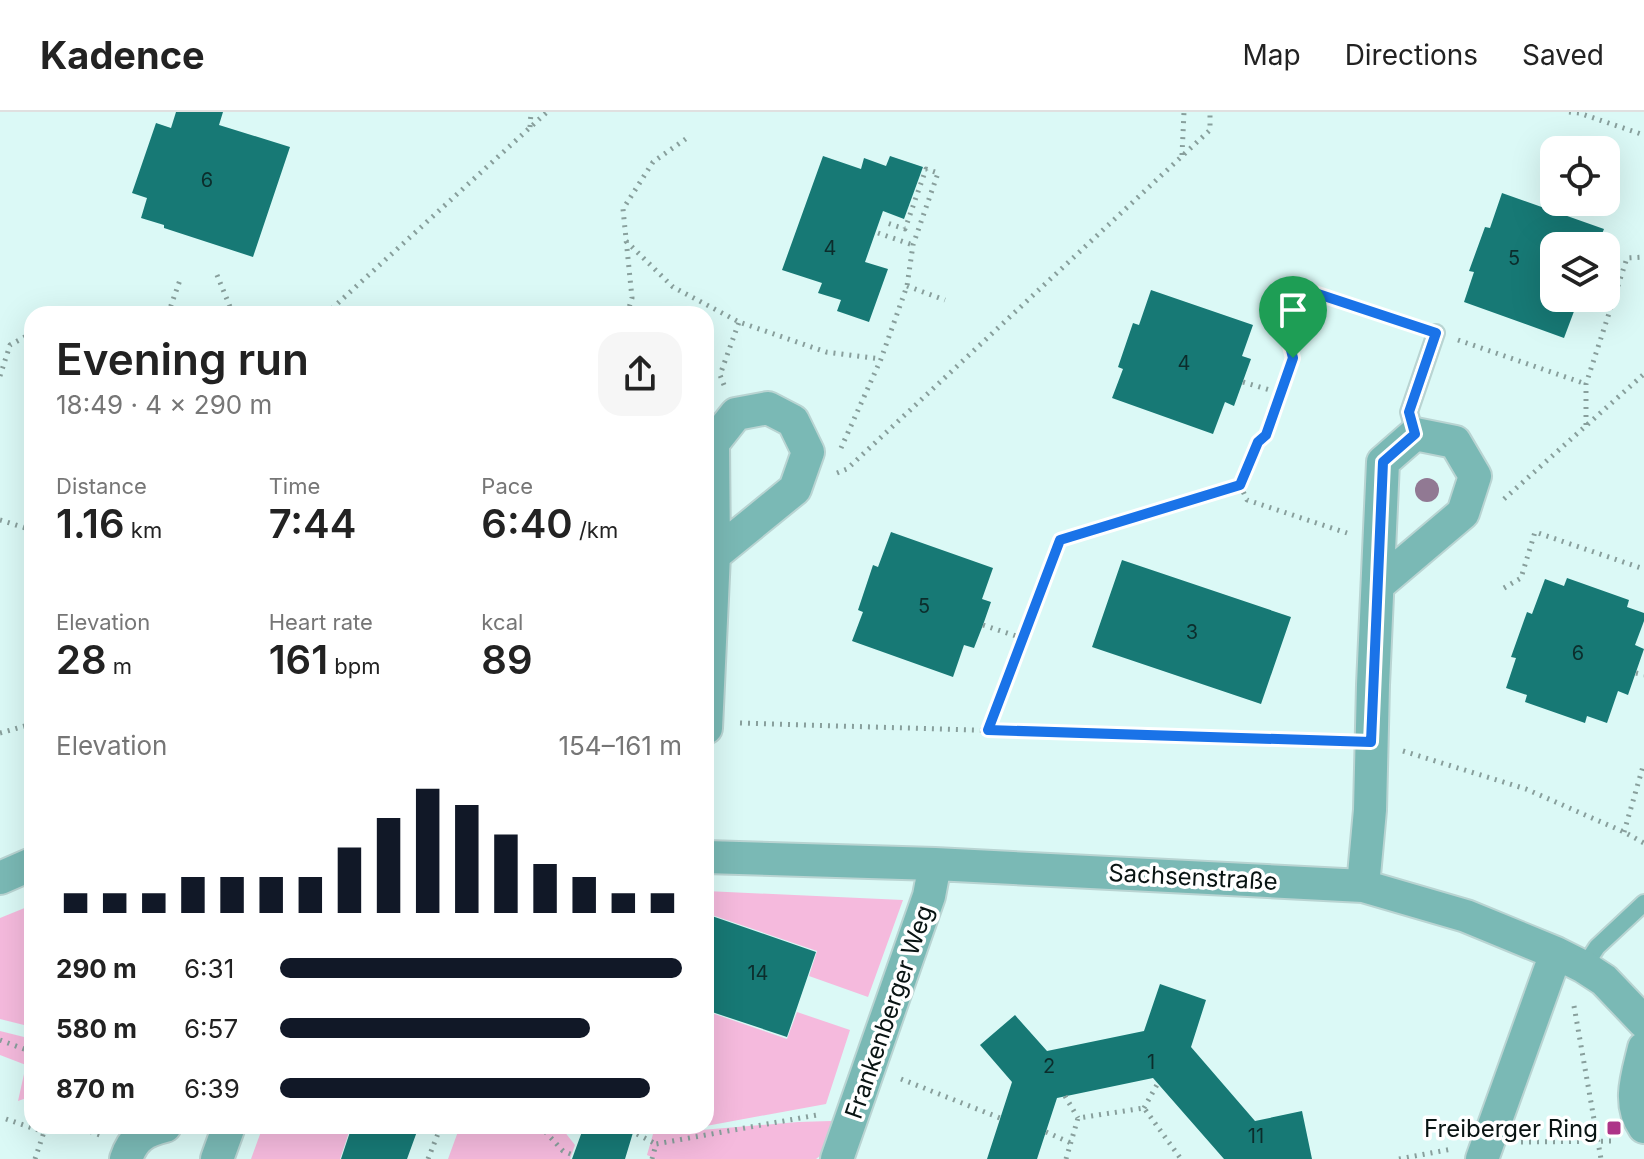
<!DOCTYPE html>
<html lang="en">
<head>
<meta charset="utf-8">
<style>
  body { margin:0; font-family:Inter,sans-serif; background:#f6f6f6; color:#222; height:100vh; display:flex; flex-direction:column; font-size:30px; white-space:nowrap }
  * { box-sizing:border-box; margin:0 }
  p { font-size:26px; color:#767676 }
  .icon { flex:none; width:44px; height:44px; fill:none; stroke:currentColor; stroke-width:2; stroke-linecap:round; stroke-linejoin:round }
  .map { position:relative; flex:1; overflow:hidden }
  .side { position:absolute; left:24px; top:194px; width:690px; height:828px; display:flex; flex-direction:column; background:#fff; border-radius:24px; box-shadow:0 8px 32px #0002 }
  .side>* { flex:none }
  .controls { position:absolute; left:1540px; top:24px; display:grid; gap:16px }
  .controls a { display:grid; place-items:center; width:80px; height:80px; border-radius:16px; background:#fff; box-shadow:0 8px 32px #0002; font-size:40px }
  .pin { position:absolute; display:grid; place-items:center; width:68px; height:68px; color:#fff; margin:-82px -34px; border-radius:50% 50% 50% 0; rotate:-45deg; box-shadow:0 0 8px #0007 }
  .pin .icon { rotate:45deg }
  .round { display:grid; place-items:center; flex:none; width:84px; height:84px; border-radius:24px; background:#f6f6f6 }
  .summary { display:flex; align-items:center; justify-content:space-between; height:136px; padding:0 32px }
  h1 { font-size:44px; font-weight:600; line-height:60px }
  .figures { display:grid; grid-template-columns:repeat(3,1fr); gap:12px; height:136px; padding:8px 32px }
  .figures div { display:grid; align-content:center }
  .figures b { font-size:40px; font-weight:600 }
  .figures small { font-size:22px; font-weight:400 }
  .figures p { font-size:22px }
  .chart { height:224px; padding:16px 32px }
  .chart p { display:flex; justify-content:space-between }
  .chart svg { width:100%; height:144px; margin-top:8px; stroke:#111827; stroke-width:6 }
  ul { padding:0 32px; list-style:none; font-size:26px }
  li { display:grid; grid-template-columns:128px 96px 1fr; align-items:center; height:60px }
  li i { height:20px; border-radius:10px; background:#111827 }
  header { display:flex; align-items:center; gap:48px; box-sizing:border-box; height:112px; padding:0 40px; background:#fff; border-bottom:2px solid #e0e0e0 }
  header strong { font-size:38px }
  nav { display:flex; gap:44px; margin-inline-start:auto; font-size:28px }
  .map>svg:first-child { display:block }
</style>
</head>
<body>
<header>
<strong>Kadence</strong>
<nav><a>Map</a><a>Directions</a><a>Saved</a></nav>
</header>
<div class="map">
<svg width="1644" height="1047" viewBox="0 0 1644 1047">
  <rect width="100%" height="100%" fill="#dbf9f6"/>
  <path fill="#f5badd" d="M706,779L903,788L868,885L809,864L817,839L706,801Z
    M32,793V868L26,885L32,888V915L0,907V806Z
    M706,899L787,927L797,900L850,918L826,992L706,1014Z
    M0,919L32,927V984L18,989L26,953L0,943Z
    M831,1009L832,1035L816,1047H656L647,1043L653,1022L798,1010Z
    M263,1014H351L340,1047H251Z
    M460,1014H560L575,1033L570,1047H448Z"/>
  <path fill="#177975" d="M176,0H223L219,13L290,35L253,145L164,116V113L141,106L147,86L132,81L156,11L171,16Z
    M823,44L861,57L864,46L886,54L890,44L923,55L904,107L883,99L865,150L888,157L869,210L837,199L841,188L818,181L822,171L782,158Z
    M1502,81L1604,117L1597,134H1554V186H1579L1564,226L1464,190L1474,160L1469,159L1485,115L1490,116Z
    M1151,178L1253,213L1242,244L1251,247L1234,294L1225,290L1213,322L1112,286L1123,257L1118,255L1133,211L1139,213Z
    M891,420L993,456L982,487L991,490L983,513L974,536L964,533L953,565L852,529L863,500L858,498L873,453L878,455Z
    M1122,448L1291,505L1261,592L1092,535Z
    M1567,466L1629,488L1627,495L1644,501V509L1635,533L1644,537L1628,583L1618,579L1607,611L1587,604L1585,611L1525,590L1527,583L1506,576L1516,546L1511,545L1527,500L1532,502L1545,467L1564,474Z
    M706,802L816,840L787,925L706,898Z
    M1160,872L1206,888L1191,935L1255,1009L1302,999L1312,1047H1224L1153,966L1057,986L1037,1047H987L1012,970L980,933L1015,903L1047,939L1144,919Z
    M352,1014H419L407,1047H341Z
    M584,1014H635L625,1047H572Z"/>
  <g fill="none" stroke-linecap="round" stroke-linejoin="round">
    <g stroke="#b9d4d2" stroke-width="20">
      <path id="lane" d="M1415,322L1409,300L1436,221
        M1584,855L1597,835L1644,791"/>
    </g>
    <g stroke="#b9d4d2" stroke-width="36">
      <path id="street" d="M706,616L714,443L713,331L736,302L768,296L793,309L808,340L795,377L714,443
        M706,745L935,752L1363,774L1466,804L1556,841L1584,855L1604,868L1644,910
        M0,766L32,752
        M1363,774L1370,698L1373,573L1383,350L1415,322L1455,330L1475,364L1463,401L1378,473
        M1644,936C1638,962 1627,991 1644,1015
        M126,1047C133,1026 144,1019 165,1014
        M217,1047L229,1014
        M837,1047L929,784L935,752
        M1482,1047L1556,841"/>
    </g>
    <path stroke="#889f9c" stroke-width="5" stroke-dasharray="2 6" stroke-linecap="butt" d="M1569,0L1579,1L1644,23
      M530,15L531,0
      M1182,43L1184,0
      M878,121L913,133
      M626,129L673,175L739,210L826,240L881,247
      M217,163L233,202
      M907,174L945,188
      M1606,178L1615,181
      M170,198L181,202
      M168,202L180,168
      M326,202L547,0
      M627,202L632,186L623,97L653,50L687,26
      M1458,228L1586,272
      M0,264L10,233L32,221
      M1243,270L1280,281
      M724,273L720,263L739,210
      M1586,313V272L1627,146L1644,145
      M841,336L881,247L907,174L913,133L938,61L926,57L905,117L887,111
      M837,361L847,357L1210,18V0
      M1240,373L1247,388L1347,421
      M1504,387L1644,262
      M0,408L32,418
      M1504,476L1521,466L1535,420L1644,457
      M983,513L1022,526
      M1636,561L1644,563
      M740,611L1338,629
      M988,618L1060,428L1240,373L1258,330L1266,323L1293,246L1290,234L1312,180L1415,214
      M0,621L32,612
      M1403,639L1526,677L1624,720L1644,731
      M1624,720L1644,651
      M1574,894L1601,1047
      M0,928L32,940
      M901,967L1000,1006
      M1065,984L1078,1006
      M1144,996L1158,971
      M6,1007L44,1020
      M75,1014L100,1023
      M540,1014L563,1039L573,1043
      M1046,1020L1071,1031
      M637,1022L656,1032
      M1521,1030L1615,1029
      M35,1047L46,1014
      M428,1047L441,1014
      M652,1047L656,1032L817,1003
      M1066,1047L1078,1006L1144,996L1181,1047
      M1399,1047L1452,1037"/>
    <use href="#lane" stroke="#7ab9b5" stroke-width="16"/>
    <use href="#street" stroke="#7ab9b5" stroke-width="32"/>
  </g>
  <circle fill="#917993" cx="1427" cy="378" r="12"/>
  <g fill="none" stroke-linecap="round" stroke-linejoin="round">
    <g stroke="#fff" stroke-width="16">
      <path id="route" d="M1312,180L1436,221L1409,300L1415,322L1383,350L1371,630L988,618L1060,428L1240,373L1258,330L1266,323L1293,246L1290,234Z"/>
    </g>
    <use href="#route" stroke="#1a73e8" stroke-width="10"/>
  </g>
  <rect fill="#ad3488" stroke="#fff" stroke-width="3" x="1606" y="1008" width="16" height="16" rx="4"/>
  <g text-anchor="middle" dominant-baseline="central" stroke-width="7" stroke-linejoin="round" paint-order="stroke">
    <g font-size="20" fill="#0c2d2c">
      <text x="207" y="68">6</text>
      <text x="830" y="136">4</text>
      <text x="1514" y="146">5</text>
      <text x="1184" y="251">4</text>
      <text x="924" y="494">5</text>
      <text x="1192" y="520">3</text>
      <text x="1578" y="541">6</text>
      <text x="758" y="861">14</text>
      <text x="1151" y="950">1</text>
      <text x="1049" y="954">2</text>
      <text x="1256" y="1024">11</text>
    </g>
    <g font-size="24" fill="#091413" stroke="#fff">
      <text transform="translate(1193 765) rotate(3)">Sachsenstraße</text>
      <text transform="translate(889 900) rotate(-71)">Frankenberger Weg</text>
    </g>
    <g font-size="24" fill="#091413" stroke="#fff" text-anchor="end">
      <text x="1598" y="1016">Freiberger Ring</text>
    </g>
  </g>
</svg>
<div class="controls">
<a><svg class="icon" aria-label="locate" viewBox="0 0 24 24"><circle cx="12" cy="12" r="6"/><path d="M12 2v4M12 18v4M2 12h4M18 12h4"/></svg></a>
<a><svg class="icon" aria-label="layers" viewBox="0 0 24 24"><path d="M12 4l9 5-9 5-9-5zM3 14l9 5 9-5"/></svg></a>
</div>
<div class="pin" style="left:1293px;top:246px;background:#1e9e55"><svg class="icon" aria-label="arrive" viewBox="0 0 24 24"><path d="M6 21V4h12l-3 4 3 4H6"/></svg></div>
<section class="side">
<div class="summary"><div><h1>Evening run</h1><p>18:49 · 4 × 290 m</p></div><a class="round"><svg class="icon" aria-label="share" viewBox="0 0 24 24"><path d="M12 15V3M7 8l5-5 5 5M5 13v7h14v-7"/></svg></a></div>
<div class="figures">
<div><p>Distance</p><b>1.16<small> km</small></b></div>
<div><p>Time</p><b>7:44</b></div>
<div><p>Pace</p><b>6:40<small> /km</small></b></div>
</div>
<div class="figures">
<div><p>Elevation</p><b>28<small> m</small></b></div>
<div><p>Heart rate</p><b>161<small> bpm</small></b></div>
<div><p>kcal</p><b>89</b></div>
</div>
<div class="chart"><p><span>Elevation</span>154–161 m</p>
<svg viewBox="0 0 160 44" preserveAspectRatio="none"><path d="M5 44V38M15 44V38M25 44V38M35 44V33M45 44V33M55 44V33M65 44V33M75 44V24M85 44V15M95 44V6M105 44V11M115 44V20M125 44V29M135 44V33M145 44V38M155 44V38"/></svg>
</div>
<ul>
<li><b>290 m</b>6:31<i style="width:100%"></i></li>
<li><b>580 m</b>6:57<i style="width:77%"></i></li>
<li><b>870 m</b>6:39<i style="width:92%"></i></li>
</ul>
</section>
</div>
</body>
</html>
